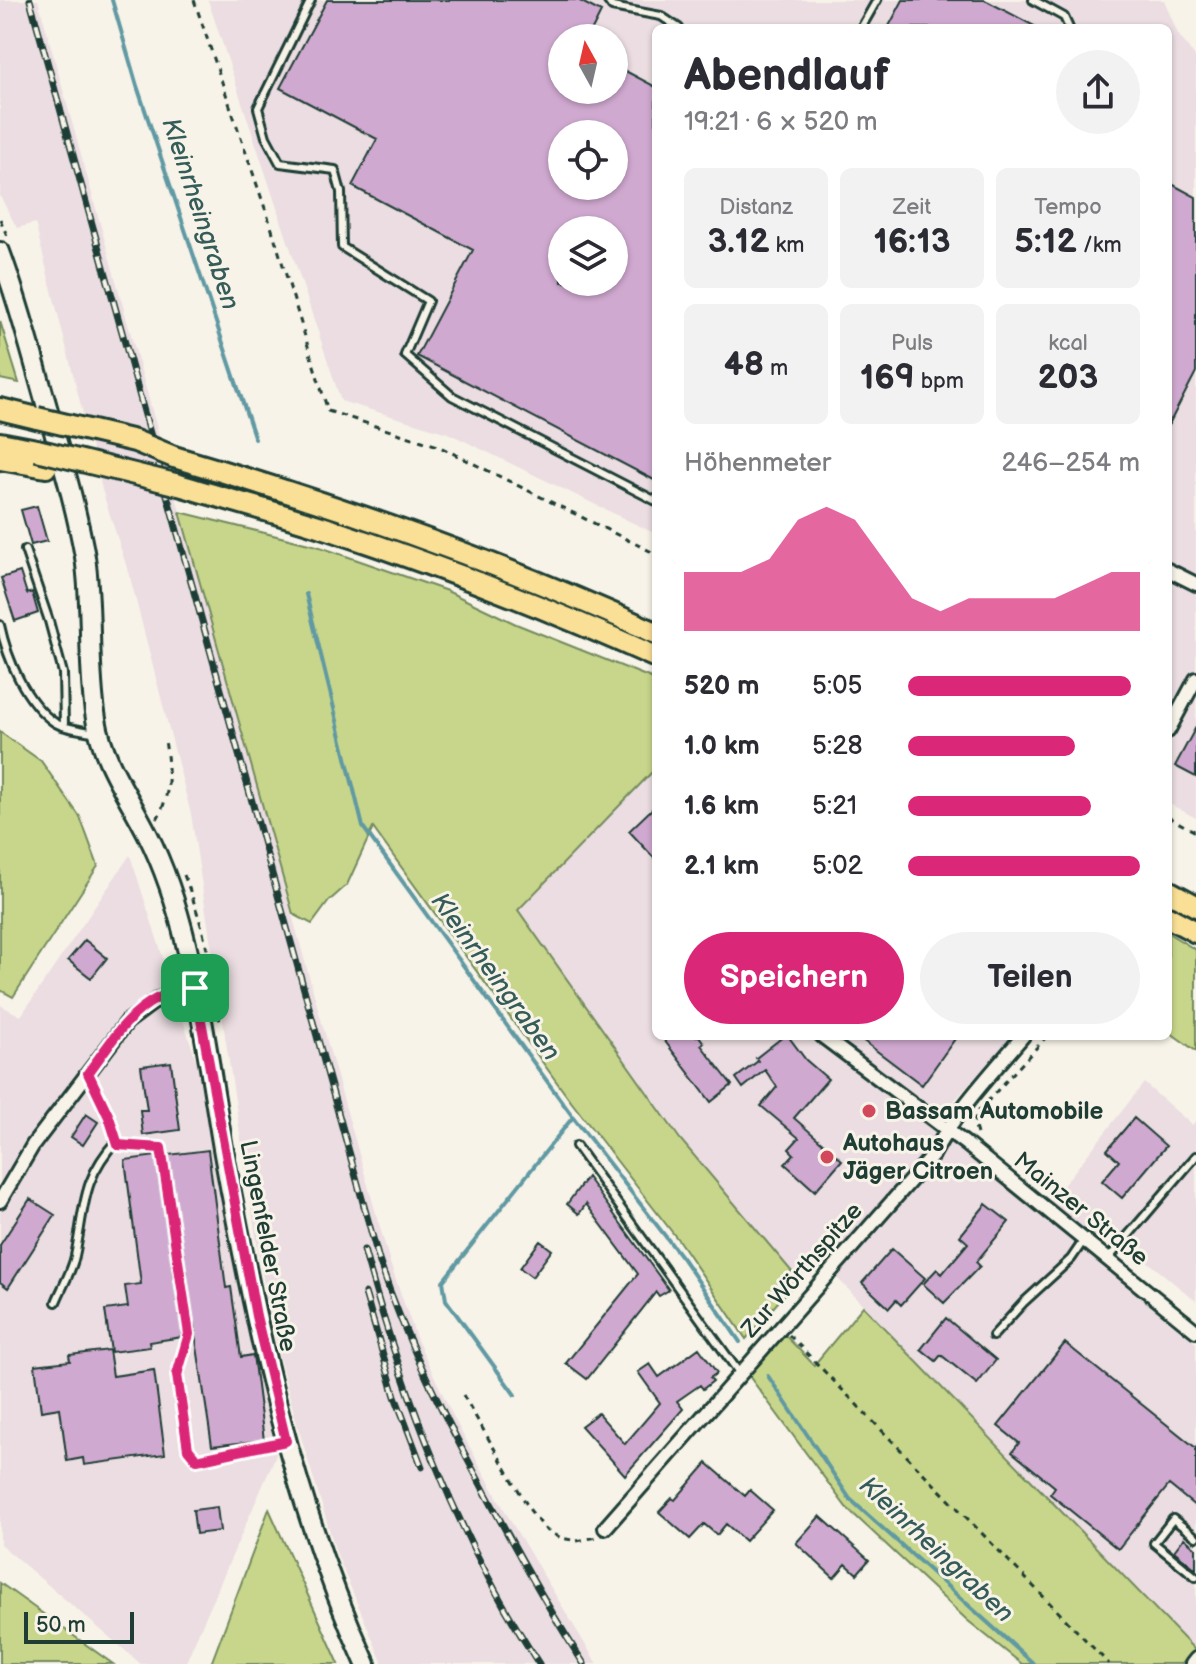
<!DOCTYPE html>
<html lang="de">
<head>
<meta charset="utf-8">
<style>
  body { margin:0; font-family:"Balsamiq Sans",sans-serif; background:#f2f2f3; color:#2b2b33; height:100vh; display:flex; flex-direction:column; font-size:30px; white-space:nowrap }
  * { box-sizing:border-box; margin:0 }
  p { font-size:26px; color:#7c7c81 }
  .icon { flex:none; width:44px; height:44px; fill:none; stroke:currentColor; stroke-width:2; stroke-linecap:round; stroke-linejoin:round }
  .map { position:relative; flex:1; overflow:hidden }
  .drawer { position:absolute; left:652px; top:24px; width:520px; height:1016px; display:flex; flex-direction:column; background:#fff; border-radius:12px; box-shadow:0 2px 6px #0004 }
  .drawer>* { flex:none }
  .needle { width:52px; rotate:352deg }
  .buttons { position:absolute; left:548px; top:24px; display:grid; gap:16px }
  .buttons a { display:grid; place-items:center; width:80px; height:80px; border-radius:50%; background:#fff; box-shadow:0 2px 6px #0004; font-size:40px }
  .scale { position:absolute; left:24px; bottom:20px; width:110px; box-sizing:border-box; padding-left:8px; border:4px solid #1f3d34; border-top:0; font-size:22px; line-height:28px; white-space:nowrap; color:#1f3d34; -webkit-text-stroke:6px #f7f3e8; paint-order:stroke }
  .pin { position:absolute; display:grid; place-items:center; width:68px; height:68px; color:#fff; margin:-34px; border-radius:16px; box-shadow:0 4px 12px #0006 }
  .round { display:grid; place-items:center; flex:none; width:84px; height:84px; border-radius:42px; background:#f2f2f3 }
  .head { display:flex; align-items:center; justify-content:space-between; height:136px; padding:0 32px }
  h1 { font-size:44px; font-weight:700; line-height:60px }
  .stats { display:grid; grid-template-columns:repeat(3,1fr); gap:12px; height:136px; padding:8px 32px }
  .stats div { display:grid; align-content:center; border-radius:12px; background:#f2f2f3; text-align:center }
  .stats b { font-size:34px; font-weight:700 }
  .stats small { font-size:22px; font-weight:400 }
  .stats p { font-size:22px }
  .chart { height:224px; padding:16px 32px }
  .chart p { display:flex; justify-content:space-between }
  .chart svg { width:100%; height:144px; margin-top:8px; fill:#db2777; opacity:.7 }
  .action { display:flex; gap:16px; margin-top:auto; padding:16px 32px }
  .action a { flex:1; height:92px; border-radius:48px; background:#db2777; color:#fff; font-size:32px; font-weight:700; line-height:92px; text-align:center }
  .action a+a { background:#f2f2f3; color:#2b2b33 }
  ul { padding:0 32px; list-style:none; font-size:26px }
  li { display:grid; grid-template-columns:128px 96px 1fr; align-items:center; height:60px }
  li i { height:20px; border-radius:10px; background:#db2777 }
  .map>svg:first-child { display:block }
</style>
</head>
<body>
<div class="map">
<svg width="1196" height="1664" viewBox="0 0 1196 1664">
  <rect width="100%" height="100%" fill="#f7f3e8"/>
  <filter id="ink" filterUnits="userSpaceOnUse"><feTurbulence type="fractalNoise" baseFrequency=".0125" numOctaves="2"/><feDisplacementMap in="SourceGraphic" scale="16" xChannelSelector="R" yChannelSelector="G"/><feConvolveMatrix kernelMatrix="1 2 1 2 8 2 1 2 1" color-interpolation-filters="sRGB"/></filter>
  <g filter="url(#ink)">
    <path fill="#ebdde1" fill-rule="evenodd" d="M0,0H38L337,1077L391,1266L417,1340L457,1424L510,1520L597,1664H383L337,1555L297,1424L279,1357L260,1263L191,814L130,577L103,493L35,223L17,228L0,196Z
      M208,0H1164L1178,34L1196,58V818L1168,803V28H656V534L448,433L341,401ZM562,38H614V90H562ZM562,134H614V186H562ZM562,230H614V282H562Z
      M656,768V1036H1012L931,1127L1040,1215L1144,1083L1192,1125L1196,1121V1301L1108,1229L1092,1257L1196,1343V1651L820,1260L798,1279L680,1139L518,910Z
      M130,855L202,1079L235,1257L276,1455L185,1664H141L0,1544V1005L21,1016Z"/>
    <path fill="#c7d68a" stroke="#738a5f" stroke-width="2" d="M0,321L19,383L0,379Z
      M180,512L317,546L447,591L516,624L656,680V768L518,910L680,1139L798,1279L746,1339L679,1241L569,1099L373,828L347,885L329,901L312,924L293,914Z
      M0,732L41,761L80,817L98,866L13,997L0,990Z
      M1168,933L1196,950V1051L1168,1031Z
      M863,1306L1195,1650L1182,1664H1022L967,1620L846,1507L749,1376L784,1334L814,1365Z
      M269,1509L339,1664H211Z
      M0,1583L113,1664H0Z"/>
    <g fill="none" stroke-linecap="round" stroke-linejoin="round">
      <path stroke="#6099a3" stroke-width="4" d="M112,0L137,86L255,439
        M306,594L363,827L573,1117L683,1259L740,1342
        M768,1376L850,1499L1034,1664
        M515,1395L446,1300L443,1281L573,1117"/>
    </g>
    <path fill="#d0a9d0" stroke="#1f3d34" stroke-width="2" fill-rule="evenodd" d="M327,0H578L601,12L588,38H562V90H614V65L656,87V481L417,356L473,250L352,186L377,139L280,88ZM562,134H614V186H562ZM562,230H614V282H562Z
      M903,0H985L1038,28H888Z
      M1168,182L1196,197V372L1168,426Z
      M37,506L47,541L31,545L21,510Z
      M20,572L27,594L32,592L38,613L15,621L1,578Z
      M1196,727V777L1175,766Z
      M656,805V860L629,831Z
      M85,940L107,958L91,978L68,960Z
      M661,1036H699L704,1043L701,1045L732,1085L711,1102Z
      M784,1036H788L806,1060L828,1079L794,1118L842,1160L815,1191L785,1164L794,1154L789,1149L799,1138L761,1106L777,1087L765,1070L743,1088L736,1078L758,1061L756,1058Z
      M857,1036H957L922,1085Z
      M171,1062L180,1130L143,1135L140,1110H147L141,1066Z
      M86,1114L98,1122L83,1145L71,1137Z
      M1134,1118L1166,1146L1122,1198L1102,1181L1119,1161L1107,1150Z
      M208,1150L226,1288L231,1287L241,1357L253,1355L264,1440L212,1446L168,1155Z
      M156,1156L183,1334L182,1337L149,1342L150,1347L111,1352L105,1310L128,1307L125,1286L141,1284L125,1160Z
      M587,1177L669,1290L659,1296L656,1292L587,1379L566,1363L638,1274L586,1204L579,1214L567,1204Z
      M30,1199L55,1215L8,1288L0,1282V1245Z
      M986,1204L1009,1222L976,1262L980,1266L944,1303L923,1284L937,1269L942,1274L968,1243L960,1236Z
      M540,1241L552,1250L532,1277L520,1268Z
      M892,1249L925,1278L901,1305L896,1300L889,1308L862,1283Z
      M946,1318L996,1360L977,1384L941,1355L936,1361L921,1349Z
      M1065,1343L1196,1448V1507L1169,1485L1118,1549L1050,1494L1055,1487L1012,1452L1019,1443L998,1426Z
      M699,1348L717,1373L710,1378L713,1381L703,1389L700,1385L677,1401L683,1409L625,1475L581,1426L598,1413L625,1444L660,1403L638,1372L650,1364L659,1377Z
      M109,1350L113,1376L154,1370L165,1454L84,1465L83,1458L67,1461L60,1408L41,1411L35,1365L70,1361L69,1355Z
      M707,1463L745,1496L750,1490L773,1510L745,1541L726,1524L717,1535L704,1524L690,1539L659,1512L672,1498L675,1500Z
      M217,1507L220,1531L196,1534L193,1510Z
      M820,1516L869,1560L857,1574L846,1564L834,1578L796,1543Z
      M1184,1538L1196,1548V1569L1174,1551Z"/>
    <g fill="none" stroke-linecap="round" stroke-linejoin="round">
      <g stroke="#1f3d34" stroke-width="12">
        <path id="service" d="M311,0L258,108L266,137L280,163L335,170L341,192L342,247L428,301L405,355L452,396L656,501
          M607,0L612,7L661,16L679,28
          M1033,0L1064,17L1069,28
          M861,28L877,0
          M25,550L49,621L63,673L64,726
          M0,625C7,658 25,702 54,722C64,729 84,730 96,733
          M88,1073L109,1117L118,1145C133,1148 146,1145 161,1148L189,1334L177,1375L188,1449L197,1460L282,1442
          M576,1146L740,1374
          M1108,1259L1196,1156
          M56,1302C62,1287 72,1271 75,1256C85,1208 81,1179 117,1140
          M993,1336L1024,1302L1071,1259L1084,1240
          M1196,1537L1173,1519L1154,1543L1196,1577"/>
      </g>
      <g stroke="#1f3d34" stroke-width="18">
        <path id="minor" d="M1168,570L1196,584
          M1168,731L1196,679
          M822,1036L966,1144L1196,1331
          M0,1201L33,1145L127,1022L158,999L195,988
          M605,1528L933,1155C956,1110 991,1074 1023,1036
          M1192,1664L1196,1659"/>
      </g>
      <g stroke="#1f3d34" stroke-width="24">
        <path id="secondary" d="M0,252C19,303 32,355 47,407C61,457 76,506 85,557C93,610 87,666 96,719C103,762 128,795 147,833C164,867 177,906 186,944C203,1013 212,1084 224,1154C256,1328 292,1502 366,1664"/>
      </g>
      <g stroke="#1f3d34" stroke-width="26">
        <path id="trunk" d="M0,409L37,418
          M0,443L37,450
          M174,457C338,505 500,562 656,633
          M0,459L46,467
          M179,485C230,500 281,514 331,530C442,567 550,609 656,657
          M1168,891L1196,906
          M1168,917L1196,932"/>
      </g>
      <path stroke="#1f3d34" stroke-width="3" stroke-dasharray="6 6" stroke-linecap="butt" d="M194,0L270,223L328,411L438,446L656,554
        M0,219L8,238
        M1168,817L1196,832
        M157,819C172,793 169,768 165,740
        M184,875C203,923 214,972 220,1023
        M977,1134L974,1124L976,1114L1047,1036
        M789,1335L1109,1664
        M463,1395L530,1510L546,1530L561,1538L577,1541L597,1537"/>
      <use href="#service" stroke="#f7f3e8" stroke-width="6"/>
      <use href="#minor" stroke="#f7f3e8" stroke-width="12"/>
      <use href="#secondary" stroke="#f7f3e8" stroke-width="18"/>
      <use href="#trunk" stroke="#fadf96" stroke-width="20"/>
      <g stroke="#1f3d34" stroke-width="7">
        <path id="rail" d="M30,0L379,1260C406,1342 445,1418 486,1494C517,1552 548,1609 584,1664
          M364,1250C404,1396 456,1536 539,1664
          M365,1293L395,1396L422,1467"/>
      </g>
      <use href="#rail" stroke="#f7f3e8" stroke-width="4" stroke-dasharray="12" stroke-linecap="butt"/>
      <g stroke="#1f3d34" stroke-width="26" stroke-linecap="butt">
        <path id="trunk-bridge" d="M37,418L135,441L174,457
          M37,450L179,485"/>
      </g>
      <use href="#trunk-bridge" stroke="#fadf96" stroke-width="20"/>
    </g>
  </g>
  <g fill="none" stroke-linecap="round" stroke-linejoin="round" filter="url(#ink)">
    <g stroke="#fff" stroke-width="16">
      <path id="route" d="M195,988L256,1316L286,1441L197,1460L188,1449L177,1375L189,1334L161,1148L118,1145L109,1117L88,1073C108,1047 127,1013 158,998C169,993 183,991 195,988Z"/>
    </g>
    <use href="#route" stroke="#db2777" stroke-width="10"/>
  </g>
  <g fill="#d1495b" stroke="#f7f3e8" stroke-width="3">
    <circle cx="869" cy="1111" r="8"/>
    <circle cx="827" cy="1157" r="8"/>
  </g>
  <g text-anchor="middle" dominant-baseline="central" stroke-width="6" stroke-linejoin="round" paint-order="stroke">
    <g font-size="24" font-weight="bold" fill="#1f3d34" stroke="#f7f3e8" text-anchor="start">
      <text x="885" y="1111">Bassam Automobile</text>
      <text x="843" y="1143">Autohaus<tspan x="843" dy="28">Jäger Citroen</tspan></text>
    </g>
    <g font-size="24" fill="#1f3d34" stroke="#f7f3e8">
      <text transform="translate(1081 1209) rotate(39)">Mainzer Straße</text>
      <text transform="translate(268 1246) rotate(79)">Lingenfelder Straße</text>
      <text transform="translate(802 1270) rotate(-49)">Zur Wörthspitze</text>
    </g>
    <g font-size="26" font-style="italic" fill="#355c59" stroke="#f7f3e8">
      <text transform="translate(200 214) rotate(72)">Kleinrheingraben</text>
      <text transform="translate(495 977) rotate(54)">Kleinrheingraben</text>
      <text transform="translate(936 1550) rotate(43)">Kleinrheingraben</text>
    </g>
  </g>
</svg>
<div class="buttons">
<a><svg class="needle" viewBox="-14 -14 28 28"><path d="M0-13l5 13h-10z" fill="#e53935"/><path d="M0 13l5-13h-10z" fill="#7c7c81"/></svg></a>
<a><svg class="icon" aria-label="locate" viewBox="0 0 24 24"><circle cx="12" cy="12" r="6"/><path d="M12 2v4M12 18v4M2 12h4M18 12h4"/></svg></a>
<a><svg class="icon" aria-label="layers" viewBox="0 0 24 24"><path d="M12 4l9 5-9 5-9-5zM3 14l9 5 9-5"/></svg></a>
</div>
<div class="scale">50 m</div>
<div class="pin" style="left:195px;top:988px;background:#1e9e55"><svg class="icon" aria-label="arrive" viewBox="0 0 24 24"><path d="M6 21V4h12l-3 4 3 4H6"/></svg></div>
<section class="drawer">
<div class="head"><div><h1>Abendlauf</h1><p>19:21 · 6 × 520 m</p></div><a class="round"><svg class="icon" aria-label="share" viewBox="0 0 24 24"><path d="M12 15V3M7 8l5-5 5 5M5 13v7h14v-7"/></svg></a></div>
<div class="stats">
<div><p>Distanz</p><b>3.12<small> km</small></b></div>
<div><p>Zeit</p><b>16:13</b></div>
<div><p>Tempo</p><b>5:12<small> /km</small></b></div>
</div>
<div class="stats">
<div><b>48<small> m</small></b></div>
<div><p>Puls</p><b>169<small> bpm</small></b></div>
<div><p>kcal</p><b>203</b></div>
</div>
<div class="chart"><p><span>Höhenmeter</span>246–254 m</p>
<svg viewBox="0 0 160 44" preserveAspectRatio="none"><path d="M0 44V26L10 26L20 26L30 22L40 10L50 6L60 10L70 22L80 34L90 38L100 34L110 34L120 34L130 34L140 30L150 26L160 26V44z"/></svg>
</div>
<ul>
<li><b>520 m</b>5:05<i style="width:96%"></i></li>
<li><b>1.0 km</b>5:28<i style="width:72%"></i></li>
<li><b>1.6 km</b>5:21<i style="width:79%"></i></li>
<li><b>2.1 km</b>5:02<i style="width:100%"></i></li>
</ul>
<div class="action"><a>Speichern</a><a>Teilen</a></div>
</section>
</div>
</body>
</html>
